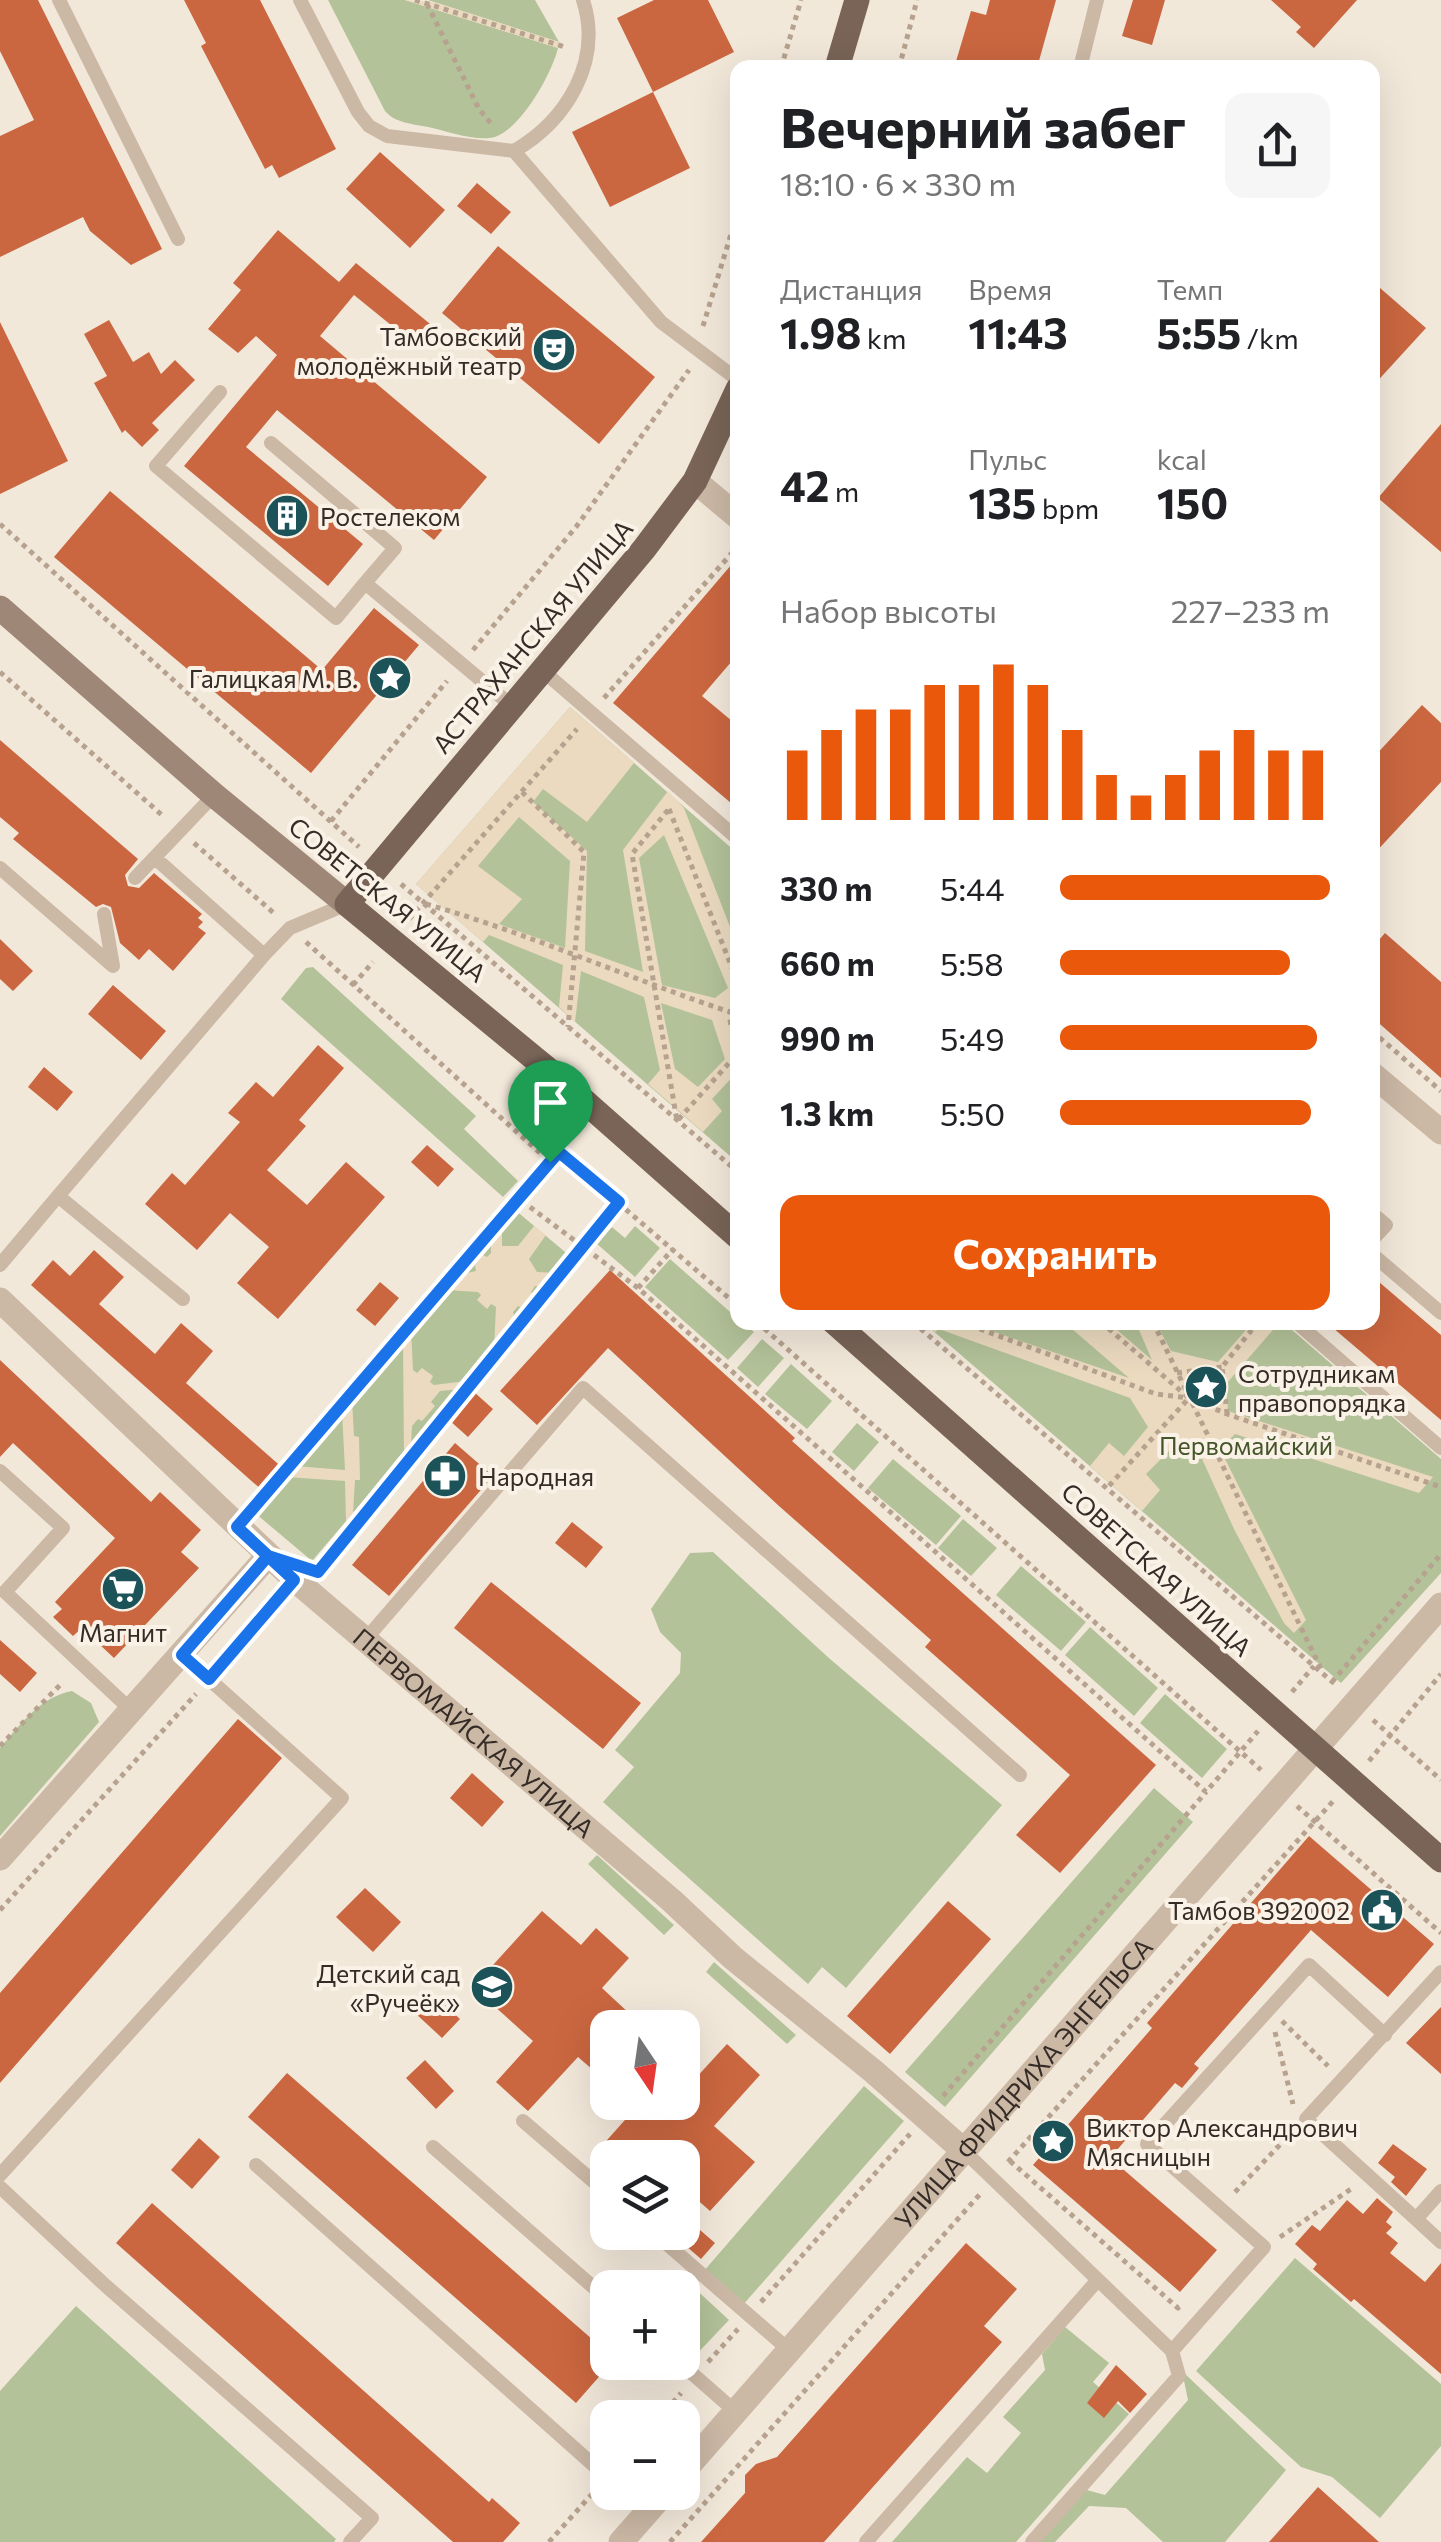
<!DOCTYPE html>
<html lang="ru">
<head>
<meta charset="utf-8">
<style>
  body { margin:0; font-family:Commissioner,sans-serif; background:#f6f6f6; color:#202124; height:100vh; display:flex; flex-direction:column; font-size:38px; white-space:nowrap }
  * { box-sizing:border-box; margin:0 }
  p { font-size:32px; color:#757577 }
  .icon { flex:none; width:55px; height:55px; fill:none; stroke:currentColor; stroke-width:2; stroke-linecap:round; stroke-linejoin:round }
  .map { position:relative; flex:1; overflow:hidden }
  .drawer { position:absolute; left:730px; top:60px; width:650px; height:1270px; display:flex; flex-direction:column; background:#fff; border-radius:20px; box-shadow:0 10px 40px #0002 }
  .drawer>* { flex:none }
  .needle { width:65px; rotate:167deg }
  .fabs { position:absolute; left:590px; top:2010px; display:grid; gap:20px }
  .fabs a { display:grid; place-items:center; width:110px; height:110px; border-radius:20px; background:#fff; box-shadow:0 10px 40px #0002; font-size:50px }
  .pin { position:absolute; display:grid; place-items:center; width:85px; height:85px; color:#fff; margin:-102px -42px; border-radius:50% 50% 50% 0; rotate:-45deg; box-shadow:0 0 10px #0007 }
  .pin .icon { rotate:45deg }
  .round { display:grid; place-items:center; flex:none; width:105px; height:105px; border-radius:20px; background:#f6f6f6 }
  .summary { display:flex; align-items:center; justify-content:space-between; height:170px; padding:0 50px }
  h1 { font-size:55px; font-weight:700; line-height:75px }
  .figures { display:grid; grid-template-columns:repeat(3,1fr); gap:15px; height:170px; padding:10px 50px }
  .figures div { display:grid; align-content:center }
  .figures b { font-size:42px; font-weight:700 }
  .figures small { font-size:28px; font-weight:400 }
  .figures p { font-size:28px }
  .chart { height:280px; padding:20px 50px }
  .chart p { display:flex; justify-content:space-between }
  .chart svg { width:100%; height:180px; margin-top:10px; stroke:#ea580c; stroke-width:6 }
  .button { display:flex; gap:20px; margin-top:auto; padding:20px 50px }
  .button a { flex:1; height:115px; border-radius:20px; background:#ea580c; color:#fff; font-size:40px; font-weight:700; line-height:115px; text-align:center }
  ul { padding:0 50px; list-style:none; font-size:32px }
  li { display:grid; grid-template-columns:160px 120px 1fr; align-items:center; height:75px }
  li i { height:25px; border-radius:12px; background:#ea580c }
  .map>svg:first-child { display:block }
</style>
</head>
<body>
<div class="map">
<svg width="1441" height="2542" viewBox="0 0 1441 2542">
  <rect width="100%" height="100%" fill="#f2e8da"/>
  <path fill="#b3c299" d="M328,0H405L558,48C552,74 518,135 490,138C470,140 447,131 428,127C413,124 395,123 385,111Z
    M428,0H535L559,42L434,2Z
    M570,707L737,853V1162L416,884Z
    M313,967L476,1116L464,1129L518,1181L503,1197L281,999L306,968Z
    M514,1209L571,1257L312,1561L255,1513Z
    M635,1226L660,1248L635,1277L597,1244L612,1227L625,1238Z
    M670,1259L737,1318L738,1322L743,1323L754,1332L728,1360L645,1287Z
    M924,1323H1284L1441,1459V1573L1341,1683Z
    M762,1339L784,1358L758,1387L737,1368Z
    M791,1364L832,1401L807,1429L765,1394Z
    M857,1423L879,1442L854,1471L832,1452Z
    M893,1459L961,1516L936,1545L868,1488Z
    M963,1519L997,1548L971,1576L938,1548Z
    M713,1552L830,1659L1002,1805L846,1988L822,1967L808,1984L603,1802L634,1767L615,1750L680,1673L681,1653L660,1632L651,1609L690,1553Z
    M1021,1566L1086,1622L1061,1651L996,1595Z
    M1090,1627L1158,1688L1134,1716L1065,1655Z
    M72,1691L91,1703L99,1722L0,1836V1748C21,1724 40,1697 72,1691Z
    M1165,1694L1227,1749L1202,1778L1140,1723Z
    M1154,1788L1193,1822L945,2107L905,2072Z
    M597,1855L674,1925L664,1935L588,1864Z
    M714,1962L796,2035L787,2044L706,1972Z
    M864,2086L904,2121L742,2306L703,2272Z
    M1295,2258L1441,2384V2446L1380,2518L1332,2477L1301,2467L1196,2371Z
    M691,2285L729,2320L692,2359L682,2350L683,2295Z
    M76,2306L336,2539L334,2542H0V2391Z
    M1065,2327L1109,2363L1093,2382L1129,2414L1016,2542H892L967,2457L987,2473L1021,2433L1003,2417L1045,2370L1042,2354Z
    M1182,2371L1286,2470L1225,2542H1163L1126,2508L1089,2506L1055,2542H1037L1083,2489L1105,2495L1188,2400Z"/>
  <path fill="#ebdac0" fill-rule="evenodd" d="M405,0L434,2L559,42L558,48Z
    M570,707L634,763L587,822L543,789L533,802L587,851L585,951L643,972L623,850L668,791L684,808L737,945V1072L712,1099L722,1111L703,1132L648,1084L660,1070L644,997L581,971L575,1022L559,1007L563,965L489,935L483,942L416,884ZM519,817L570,861L565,948L499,924L522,899L478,866ZM664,835L728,988L715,998L662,985L639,858ZM661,1003L712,1020L725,1059L698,1087L675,1069Z
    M502,1224V1246H518L534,1226L546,1235L529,1259L537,1272L558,1273L546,1287L535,1286L531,1292L533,1294L522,1308L518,1306L513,1312L516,1322L494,1348L496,1307L491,1304L487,1309L477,1300L481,1295L478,1292L446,1290L458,1275L476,1271L475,1265L483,1255L487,1257L491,1253V1237Z
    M924,1323H968L1129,1378L1065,1323H1109L1152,1360L1136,1323H1156L1171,1351L1218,1362L1252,1323H1279L1226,1384L1228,1411L1433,1477L1419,1493L1235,1434L1220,1449L1306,1620L1294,1633L1284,1623L1234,1529L1198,1450L1174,1446L1146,1474L1160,1490L1142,1511L1090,1466L1109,1443L1124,1456L1148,1427L1130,1398L939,1329L935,1332Z
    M411,1330L413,1370L417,1373L422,1368L433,1376L430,1382L434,1385L466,1381L460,1389L440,1391L431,1402L435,1406L422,1421L418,1419L412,1426L411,1445L404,1454L403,1340Z
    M352,1400L354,1436L359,1437L360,1480H355L353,1513L346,1522L345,1481L286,1477L295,1466L345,1470L342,1412Z"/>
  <path fill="#ca6740" d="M0,0H38L162,249L131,265L90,231L83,217L0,257V136L34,120L0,51Z
    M184,0H260L336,149L279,178L272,165L265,169L201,46L206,43Z
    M654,0H708L734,52L653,92L617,18Z
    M990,0H1056L1037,68H954L971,11L986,15Z
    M1133,0H1165L1152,45L1122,36Z
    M1271,0H1357L1314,48L1296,32L1301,27Z
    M653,92L690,168L610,207L572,132Z
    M380,152L445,210L410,248L346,189Z
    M477,183L511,212L491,234L457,206Z
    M278,230L339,282L356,263L435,328L418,347L354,295L320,336L487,477L434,540L277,410L246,447L363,544L328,586L184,466L277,355L256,336L238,353L208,329L241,290L233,283Z
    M498,246L655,377L599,444L442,313Z
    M1372,281L1426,328L1372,387Z
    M109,320L133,362L149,352L161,374L175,360L195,380L152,423L159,430L142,447L125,430L122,433L94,383L107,376L84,334Z
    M0,322L68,461L0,494Z
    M1441,424V552L1378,498Z
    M110,491L322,670L374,608L419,645L311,773L54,557Z
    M738,557V654L702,696L738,726V809L613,703Z
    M1422,705L1441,723V782L1372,856V759Z
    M0,740L138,859L125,875L128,886L139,888L154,873L202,914L198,918L203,922L198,927L206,933L173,971L149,949L139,960L120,943L111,907L103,904L96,907L13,839L19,833L0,817Z
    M1385,933L1441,982V1078L1372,1017V948Z
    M0,939L33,971L13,991L0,979Z
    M113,985L166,1031L141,1060L88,1014Z
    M318,1045L344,1068L299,1120L306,1126L267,1170L307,1205L346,1162L385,1197L278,1319L237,1283L269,1247L230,1213L197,1250L145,1204L172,1173L185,1185L240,1122L228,1113L256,1082L273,1097Z
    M44,1067L73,1092L57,1111L28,1087Z
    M427,1145L454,1169L438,1187L411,1162Z
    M94,1250L124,1277L99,1304L155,1354L181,1323L213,1351L186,1383L285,1470L264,1492L31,1285L53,1260L70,1276Z
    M610,1270L795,1438L792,1441L1156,1765L1060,1873L1016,1835L1070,1775L925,1647L931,1640L779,1506L608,1348L537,1425L500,1391Z
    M1372,1276L1441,1335V1420L1326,1322H1372Z
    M380,1282L399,1298L375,1326L356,1310Z
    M0,1360L151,1502L160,1492L201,1530L181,1552L199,1568L114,1658L82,1628L73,1636L53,1617L62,1609L55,1602L115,1538L13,1443L0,1457Z
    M474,1392L493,1409L468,1437L449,1420Z
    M455,1443L493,1476L389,1596L352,1565Z
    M572,1522L603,1547L586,1568L555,1543Z
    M491,1582L641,1703L603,1749L454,1628Z
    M0,1640L37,1673L20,1692L0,1674Z
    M238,1719L282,1758L0,2083V1993Z
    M472,1773L504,1802L482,1827L450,1798Z
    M1309,1836L1434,1944L1388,1997L1311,1930L1194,2064L1199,2068L1182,2088L1175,2083L1110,2158L1217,2250L1180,2292L1033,2165L1152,2028L1147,2023Z
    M365,1888L401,1922L373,1952L336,1917Z
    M948,1901L991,1939L890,2054L847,2016Z
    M542,1911L581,1945L596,1928L629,1958L602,1988L645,2028H608V2083L578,2057L528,2111L496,2082L533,2041L473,1987Z
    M433,1994L460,2019L442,2038L415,2013Z
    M1441,2007V2074L1406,2043Z
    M727,2044L760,2075L714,2126L755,2162L710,2211L693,2196L700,2188L682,2172V2158H591L641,2102H682V2093Z
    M425,2060L454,2091L436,2109L406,2078Z
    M287,2073L608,2353V2362H612L576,2403L248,2117Z
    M199,2138L220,2157L192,2189L171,2170Z
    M1393,2144L1427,2169L1406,2196L1391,2182L1395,2177L1378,2163Z
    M1377,2198L1393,2212L1386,2222L1392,2227L1386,2233L1398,2243L1390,2253L1425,2282L1441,2263V2374L1354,2299L1351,2302L1313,2269L1317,2264L1295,2244L1312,2225L1320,2231L1347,2200L1363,2214Z
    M152,2203L489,2502L492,2498L520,2523L503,2542H453L116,2243Z
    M685,2217L715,2243L701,2259L671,2233L682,2232Z
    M966,2243L1017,2289L984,2326L1002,2342L969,2379L824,2542H701L745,2493V2475L756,2464L777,2457Z
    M1116,2365L1147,2394L1130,2413L1118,2401L1104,2418L1087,2403Z
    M1318,2487L1379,2542H1269Z"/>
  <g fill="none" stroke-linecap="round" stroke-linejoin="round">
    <path stroke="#b7a28f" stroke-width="5" stroke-dasharray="5 5" stroke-linecap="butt" d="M415,0L565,47
      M427,4L479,109L493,126
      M781,68L801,0
      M899,68L917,0
      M703,326L738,211
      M0,524L359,847
      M473,650L576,527L689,370
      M0,672L163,816
      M604,698L738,546
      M522,792L584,852L568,1027
      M669,809L738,983
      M668,810L632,854L677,1121L738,1053
      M331,821L447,681
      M194,843L276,915
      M401,884L738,1172
      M426,904C530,934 628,978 730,1012
      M409,919L577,729
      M306,942L550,1162L559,1152L738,1306
      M353,985L373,962
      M738,1002C725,1014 730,1027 738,1040
      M1372,1031L1441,1091
      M519,1197L550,1162
      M638,1288L673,1249
      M757,1322L1261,1770
      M913,1322L1336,1685
      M961,1322L1156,1394L1189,1398L1227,1414L1441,1487
      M1101,1322L1189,1398L1107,1488
      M1153,1322L1322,1671
      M1177,1373L1222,1367
      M1227,1414L1222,1367L1258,1322
      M255,1506L518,1198L638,1288L1206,1792L1258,1731
      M321,1568L619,1203
      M223,1663L277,1599
      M1332,1682L1441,1554
      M1292,1692L1314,1666
      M1373,1720L1441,1780
      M0,1746L61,1684
      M1369,1761L1441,1674
      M1297,1806L1441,1933
      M0,1910L196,1694
      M1282,2021L1328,2066
      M1275,2032L1293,2104
      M943,2096L1206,1792
      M1010,2161L1178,2308L1182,2303
      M1008,2162L1335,1799
      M1235,2192L1293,2131
      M1280,2237L1354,2187
      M761,2302L910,2134
      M708,2362L738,2329
      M660,2418L681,2393
      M549,2542L592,2494
      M670,2542L981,2193"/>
    <path stroke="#cbb8a5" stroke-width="14" d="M59,0L178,239
      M300,0L358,112L369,126L387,136L514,151C566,121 603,62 583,0
      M1080,68L1097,0
      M514,151L661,322L738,380
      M220,392L156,466L336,618L365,583
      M271,443L395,548L365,583L513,707
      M543,671L738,839
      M155,858L264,955
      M0,868L113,966L104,914
      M135,878L214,795
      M1372,1213L1386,1225L1372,1240
      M1372,1254L1441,1313
      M0,1265L58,1196
      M183,1299L58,1196L264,955L290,928L347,904
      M1296,1322L1441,1448
      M0,1471L63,1528L5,1592L131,1710
      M365,1640L583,1388L1020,1775
      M523,2121L608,2194
      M433,2147L608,2300
      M963,2150L1172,2351L1179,2376L1032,2542
      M256,2165L608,2478
      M0,2175L342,1798L182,1655
      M0,2187L106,2286L372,2518L350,2542
      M1441,2191L1416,2219L1441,2242
      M1416,2219L1306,2119L1441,1972
      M653,2232L789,2350
      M1172,2351L1264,2247L1147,2144L1309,1965L1385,2035
      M679,2362L736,2412
      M624,2492L647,2513
      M866,2542L1097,2281"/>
    <g stroke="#cbb8a5" stroke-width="25">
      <path d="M695,481L738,517"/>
      <path d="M1372,1074L1441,1132"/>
      <path id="s1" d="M0,1300L294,1579L671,1900L733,1958L873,2071L963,2150"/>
      <path d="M0,1858L268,1556"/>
      <path id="s2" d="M682,2473L1441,1605"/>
      <path d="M621,2542L665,2492"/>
    </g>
    <path stroke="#9e8776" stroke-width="25" d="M0,608L214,795L347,904"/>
    <path stroke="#796457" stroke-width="25" d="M837,68L857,0
      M738,389L695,481L644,549L347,904L557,1077L738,1237
      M834,1322L1441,1860"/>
  </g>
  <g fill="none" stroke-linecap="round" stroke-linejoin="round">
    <g stroke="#fff" stroke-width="20">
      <path id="route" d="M550,1162L237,1527L268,1556L182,1655L209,1679L294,1580L268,1556L318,1572L619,1202L559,1152L550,1162"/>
    </g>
    <use href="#route" stroke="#1a73e8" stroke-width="12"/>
  </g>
  <defs>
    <g id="theatre-disc" transform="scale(2.25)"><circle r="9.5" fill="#1b5359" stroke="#faf2e6"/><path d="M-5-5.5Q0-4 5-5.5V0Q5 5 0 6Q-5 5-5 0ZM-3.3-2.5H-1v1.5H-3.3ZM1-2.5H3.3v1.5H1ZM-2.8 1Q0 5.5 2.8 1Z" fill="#fff"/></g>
    <g id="building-disc" transform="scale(2.25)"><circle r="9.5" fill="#1b5359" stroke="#faf2e6"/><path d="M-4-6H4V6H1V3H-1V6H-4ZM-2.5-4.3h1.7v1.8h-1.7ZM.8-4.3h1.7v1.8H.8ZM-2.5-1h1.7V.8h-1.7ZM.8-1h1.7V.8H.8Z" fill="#fff"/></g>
    <g id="sight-disc" transform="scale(2.25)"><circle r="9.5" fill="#1b5359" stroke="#faf2e6"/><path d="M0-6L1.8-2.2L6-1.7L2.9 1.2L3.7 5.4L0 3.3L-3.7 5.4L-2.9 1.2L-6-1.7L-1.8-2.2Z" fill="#fff"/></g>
    <g id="pharmacy-disc" transform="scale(2.25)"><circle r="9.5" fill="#1b5359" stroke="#faf2e6"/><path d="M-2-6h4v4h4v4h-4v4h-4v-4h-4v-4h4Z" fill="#fff"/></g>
    <g id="supermarket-disc" transform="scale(2.25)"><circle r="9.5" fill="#1b5359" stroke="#faf2e6"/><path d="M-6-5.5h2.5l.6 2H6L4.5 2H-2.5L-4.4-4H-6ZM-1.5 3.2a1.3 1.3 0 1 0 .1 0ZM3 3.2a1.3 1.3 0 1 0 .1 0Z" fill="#fff"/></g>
    <g id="civic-disc" transform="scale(2.25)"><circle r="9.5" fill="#1b5359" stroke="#faf2e6"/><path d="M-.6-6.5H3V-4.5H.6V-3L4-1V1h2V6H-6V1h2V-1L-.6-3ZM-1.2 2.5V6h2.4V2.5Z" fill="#fff"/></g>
    <g id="school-disc" transform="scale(2.25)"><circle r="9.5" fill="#1b5359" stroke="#faf2e6"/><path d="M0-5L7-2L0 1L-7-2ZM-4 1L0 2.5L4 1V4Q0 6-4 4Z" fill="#fff"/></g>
  </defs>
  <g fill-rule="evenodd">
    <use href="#theatre-disc" x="554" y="350"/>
    <use href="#building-disc" x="287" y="516"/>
    <use href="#sight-disc" x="390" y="678"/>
    <use href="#sight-disc" x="1206" y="1387"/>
    <use href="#pharmacy-disc" x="445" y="1476"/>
    <use href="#supermarket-disc" x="123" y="1589"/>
    <use href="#civic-disc" x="1382" y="1910"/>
    <use href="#school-disc" x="492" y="1987"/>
    <use href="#sight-disc" x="1053" y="2141"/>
  </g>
  <g text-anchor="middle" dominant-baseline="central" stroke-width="8" stroke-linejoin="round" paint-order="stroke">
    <g font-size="25" fill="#362c27" stroke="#faf2e6" text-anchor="end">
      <text x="522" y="336">Тамбовский<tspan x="522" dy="29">молодёжный театр</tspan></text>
      <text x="320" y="516" text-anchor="start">Ростелеком</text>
      <text x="358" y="678">Галицкая М. В.</text>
      <text x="1238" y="1373" text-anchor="start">Сотрудникам<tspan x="1238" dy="29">правопорядка</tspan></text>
      <text x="478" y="1476" text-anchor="start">Народная</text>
      <text x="123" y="1632" text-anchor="middle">Магнит</text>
      <text x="1350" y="1910">Тамбов 392002</text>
      <text x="460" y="1973">Детский сад<tspan x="460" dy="29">«Ручеёк»</tspan></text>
      <text x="1086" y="2127" text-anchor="start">Виктор Александрович<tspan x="1086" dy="29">Мясницын</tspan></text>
    </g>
    <g font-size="25" fill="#362c27" stroke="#faf2e6">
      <text transform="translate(532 636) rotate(-50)">АСТРАХАНСКАЯ УЛИЦА</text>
      <text transform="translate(388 899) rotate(39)">СОВЕТСКАЯ УЛИЦА</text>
      <text transform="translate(1157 1569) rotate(42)">СОВЕТСКАЯ УЛИЦА</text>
      <text stroke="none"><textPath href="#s1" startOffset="642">ПЕРВОМАЙСКАЯ УЛИЦА</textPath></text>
      <text stroke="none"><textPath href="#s2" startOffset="518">УЛИЦА ФРИДРИХА ЭНГЕЛЬСА</textPath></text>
    </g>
    <g font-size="25" fill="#44552a" stroke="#faf2e6">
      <text x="1246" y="1445">Первомайский</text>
    </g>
  </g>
</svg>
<div class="fabs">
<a><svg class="needle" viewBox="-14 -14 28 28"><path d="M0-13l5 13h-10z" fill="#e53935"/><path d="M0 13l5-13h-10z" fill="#757577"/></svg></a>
<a><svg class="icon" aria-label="layers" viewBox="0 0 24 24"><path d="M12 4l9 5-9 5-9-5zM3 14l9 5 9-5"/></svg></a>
<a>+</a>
<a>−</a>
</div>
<div class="pin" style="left:550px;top:1162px;background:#1e9e55"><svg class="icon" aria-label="arrive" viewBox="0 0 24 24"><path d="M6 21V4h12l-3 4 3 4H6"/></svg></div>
<section class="drawer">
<div class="summary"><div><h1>Вечерний забег</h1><p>18:10 · 6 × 330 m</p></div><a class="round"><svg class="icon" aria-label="share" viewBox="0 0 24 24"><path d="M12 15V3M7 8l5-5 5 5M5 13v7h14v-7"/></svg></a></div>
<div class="figures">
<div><p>Дистанция</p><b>1.98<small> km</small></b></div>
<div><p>Время</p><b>11:43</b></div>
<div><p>Темп</p><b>5:55<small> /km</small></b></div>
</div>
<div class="figures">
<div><b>42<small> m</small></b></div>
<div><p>Пульс</p><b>135<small> bpm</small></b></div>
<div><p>kcal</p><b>150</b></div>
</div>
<div class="chart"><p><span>Набор высоты</span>227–233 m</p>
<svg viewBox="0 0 160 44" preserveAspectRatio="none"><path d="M5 44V27M15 44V22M25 44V17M35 44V17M45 44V11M55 44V11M65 44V6M75 44V11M85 44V22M95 44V33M105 44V38M115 44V33M125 44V27M135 44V22M145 44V27M155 44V27"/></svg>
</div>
<ul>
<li><b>330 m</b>5:44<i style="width:100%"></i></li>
<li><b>660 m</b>5:58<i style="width:85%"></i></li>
<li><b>990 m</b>5:49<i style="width:95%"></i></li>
<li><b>1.3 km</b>5:50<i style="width:93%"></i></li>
</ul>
<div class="button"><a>Сохранить</a></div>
</section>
</div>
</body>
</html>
